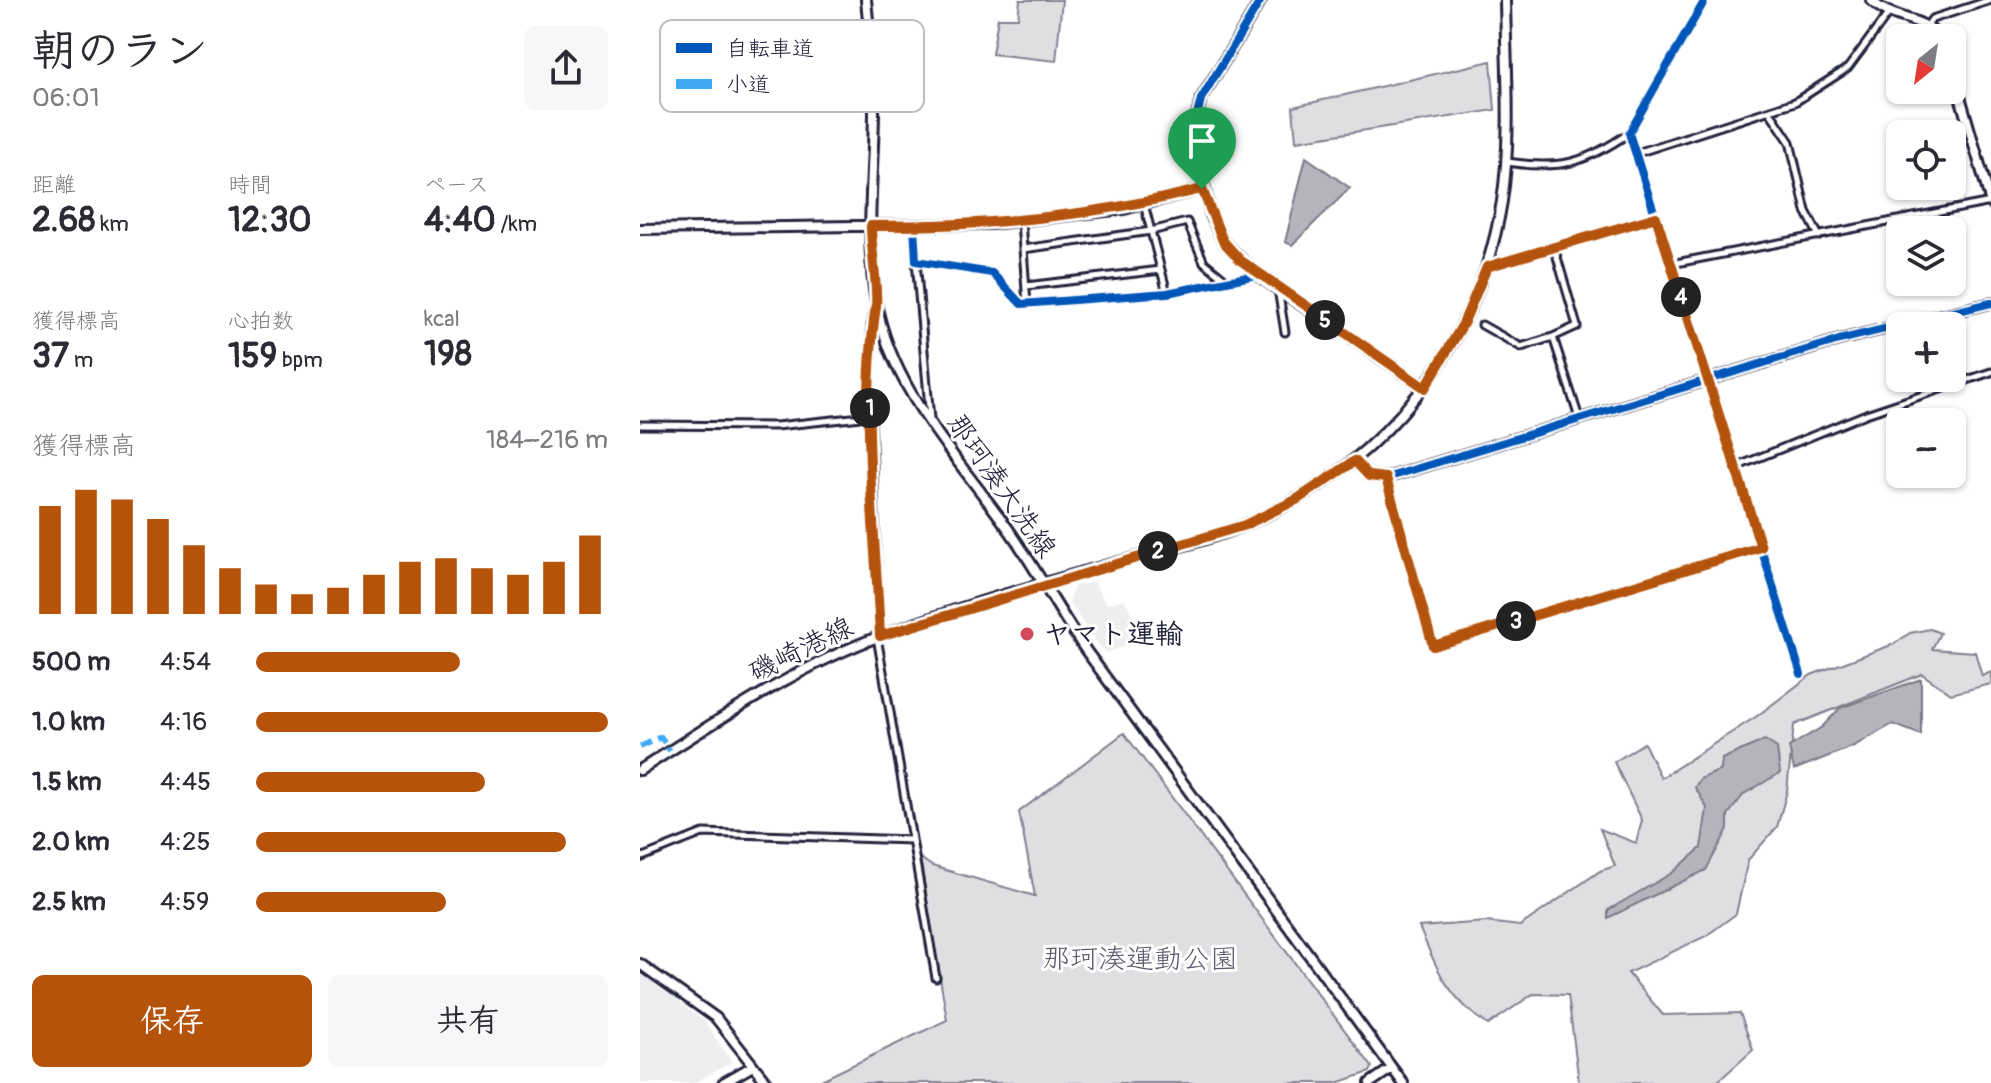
<!DOCTYPE html>
<html lang="ja">
<head>
<meta charset="utf-8">
<style>
  body { margin:0; font-family:Pangolin,"Klee One",sans-serif; background:#f7f7f7; color:#2b2b33; height:100vh; display:flex; flex-direction:column; font-size:30px; white-space:nowrap }
  * { box-sizing:border-box; margin:0 }
  p { font-size:26px; color:#7c7c81 }
  .icon { flex:none; width:44px; height:44px; fill:none; stroke:currentColor; stroke-width:2; stroke-linecap:round; stroke-linejoin:round }
  .map { position:relative; flex:1; overflow:hidden }
  .details { display:flex; flex-direction:column; background:#fff; width:640px }
  .details>* { flex:none }
  .needle { width:52px; rotate:210deg }
  .controls { position:absolute; left:1246px; top:24px; display:grid; gap:16px }
  .controls a { display:grid; place-items:center; width:80px; height:80px; border-radius:12px; background:#fff; box-shadow:0 2px 6px #0004; font-size:40px }
  .pin { position:absolute; display:grid; place-items:center; width:68px; height:68px; color:#fff; margin:-82px -34px; border-radius:50% 50% 50% 0; rotate:-45deg; box-shadow:0 0 8px #0007 }
  .pin .icon { rotate:45deg }
  .km { position:absolute; width:40px; height:40px; margin:-20px; border-radius:50%; background:#222; color:#fff; font-size:22px; line-height:40px; text-align:center }
  .round { display:grid; place-items:center; flex:none; width:84px; height:84px; border-radius:12px; background:#f7f7f7 }
  .headline { display:flex; align-items:center; justify-content:space-between; height:136px; padding:0 32px }
  h1 { font-size:44px; font-weight:800; line-height:60px }
  .stats { display:grid; grid-template-columns:repeat(3,1fr); gap:12px; height:136px; padding:8px 32px }
  .stats div { display:grid; align-content:center }
  .stats b { font-size:34px; font-weight:800 }
  .stats small { font-size:22px; font-weight:400 }
  .stats p { font-size:22px }
  .chart { height:224px; padding:16px 32px }
  .chart p { display:flex; justify-content:space-between }
  .chart svg { width:100%; height:144px; margin-top:8px; stroke:#b45309; stroke-width:6 }
  .cta { display:flex; gap:16px; margin-top:auto; padding:16px 32px }
  .cta a { flex:1; height:92px; border-radius:12px; background:#b45309; color:#fff; font-size:32px; font-weight:800; line-height:92px; text-align:center }
  .cta a+a { background:#f7f7f7; color:#2b2b33 }
  ul { padding:0 32px; list-style:none; font-size:26px }
  li { display:grid; grid-template-columns:128px 96px 1fr; align-items:center; height:60px }
  li i { height:20px; border-radius:10px; background:#b45309 }
  main { display:flex; flex:1; min-height:0 }
  .map>svg:first-child { display:block }
</style>
</head>
<body>
<main>
<section class="details">
<div class="headline"><div><h1>朝のラン</h1><p>06:01</p></div><a class="round"><svg class="icon" aria-label="share" viewBox="0 0 24 24"><path d="M12 15V3M7 8l5-5 5 5M5 13v7h14v-7"/></svg></a></div>
<div class="stats">
<div><p>距離</p><b>2.68<small> km</small></b></div>
<div><p>時間</p><b>12:30</b></div>
<div><p>ペース</p><b>4:40<small> /km</small></b></div>
</div>
<div class="stats">
<div><p>獲得標高</p><b>37<small> m</small></b></div>
<div><p>心拍数</p><b>159<small> bpm</small></b></div>
<div><p>kcal</p><b>198</b></div>
</div>
<div class="chart"><p><span>獲得標高</span>184–216 m</p>
<svg viewBox="0 0 160 44" preserveAspectRatio="none"><path d="M5 44V11M15 44V6M25 44V9M35 44V15M45 44V23M55 44V30M65 44V35M75 44V38M85 44V36M95 44V32M105 44V28M115 44V27M125 44V30M135 44V32M145 44V28M155 44V20"/></svg>
</div>
<ul>
<li><b>500 m</b>4:54<i style="width:58%"></i></li>
<li><b>1.0 km</b>4:16<i style="width:100%"></i></li>
<li><b>1.5 km</b>4:45<i style="width:65%"></i></li>
<li><b>2.0 km</b>4:25<i style="width:88%"></i></li>
<li><b>2.5 km</b>4:59<i style="width:54%"></i></li>
</ul>
<div class="cta"><a>保存</a><a>共有</a></div>
</section>
<div class="map">
<svg width="1351" height="1083" viewBox="0 0 1351 1083">
  <rect width="100%" height="100%" fill="#fff"/>
  <filter id="ink" filterUnits="userSpaceOnUse"><feTurbulence type="fractalNoise" baseFrequency=".0125" numOctaves="2"/><feDisplacementMap in="SourceGraphic" scale="16" xChannelSelector="R" yChannelSelector="G"/><feConvolveMatrix kernelMatrix="1 2 1 2 8 2 1 2 1" color-interpolation-filters="sRGB"/></filter>
  <g filter="url(#ink)">
    <path fill="#eeeef1" d="M453,582L467,604L484,599L506,639L465,653L429,603L434,586Z
      M0,972L65,1022L92,1062L54,1083H0Z"/>
    <path fill="#dfdfe2" stroke="#80808e" stroke-width="2" d="M380,0H422L416,61L352,54L358,18H378Z
      M851,61L855,110L656,141L653,107Z
      M1290,629L1300,633L1292,649L1335,652L1342,676L1351,672V684L1311,694L1282,674L1154,725L1147,791L1137,827L1108,860L1096,914L1066,936L988,973L1023,1015L1100,1013L1113,1050L1076,1083H939L928,995L893,994L848,1025C808,998 797,970 779,927L846,922L880,926L960,871L975,866L960,829L996,843L1002,820L974,762L1004,743L1021,778L1117,716L1171,675L1254,644L1270,633Z
      M484,733L732,1067L730,1072L697,1083H175L307,1020L280,858L292,866L395,896L379,812Z"/>
    <path fill="#b4b4bc" stroke="#7a7a88" stroke-width="2" d="M666,157L710,188L652,245L645,242Z
      M1281,679V735L1253,724L1214,746L1154,770L1149,747L1182,727L1200,708Z
      M1125,740L1137,748L1140,773L1104,794L1088,815V829L1066,870L968,918V910L1032,873L1061,848L1067,808L1055,787L1060,779L1081,770L1082,759Z"/>
    <g fill="none" stroke-linecap="round" stroke-linejoin="round">
      <g stroke="#22223b" stroke-width="11">
        <path id="street" d="M1065,0L989,133L1161,674
          M1287,26L1292,19L1351,0
          M1130,112L1150,142L1166,211L1179,236
          M997,153L1155,102L1208,68L1248,14
          M867,162C920,170 944,164 989,133
          M504,204L527,293
          M381,221L387,304
          M274,226L276,261L352,273L381,304L527,293L616,275
          M914,247L937,326L913,337L939,418
          M383,249L511,231L547,222L564,262L586,280
          M276,261L290,419
          M1031,264L1351,202
          M847,267L1016,217
          M386,286L521,270
          M638,289L645,332
          M236,306L231,325L230,396L240,636
          M842,325L881,347L913,337
          M0,425L136,426L231,416
          M1096,467L1226,414L1351,372
          M746,478L793,646L1121,547
          M237,637L296,978
          M0,858L63,833L271,840"/>
      </g>
      <g stroke="#22223b" stroke-width="14">
        <path id="secondary" d="M226,0C230,39 234,75 234,114C233,176 225,241 236,302C252,391 318,458 369,530C397,570 419,612 447,652L763,1083
          M621,0L561,99L556,120L554,142L571,216L583,241L617,275L785,388
          M1231,0C1251,21 1282,15 1299,38
          M1312,69L1351,203
          M0,229L351,224L484,209L562,189
          M715,461L729,476L746,478L1199,340L1351,303
          M0,770C79,720 155,667 243,635C318,607 396,585 472,564C518,551 566,542 609,523C743,466 839,346 862,201C872,135 866,66 865,0
          M0,964L76,1018L127,1083
          M83,1083L111,1067
          M730,1083L752,1068"/>
      </g>
      <use href="#street" stroke="#fff" stroke-width="5"/>
      <use href="#secondary" stroke="#fff" stroke-width="8"/>
      <path stroke="#3fa9f5" stroke-width="6" stroke-dasharray="12 6" stroke-linecap="butt" d="M0,747L21,737L30,751"/>
      <g stroke="#fff" stroke-width="13">
        <path id="cycleway" d="M621,0L561,99L556,120L554,142L571,216L583,241L617,275L785,388
          M1065,0L989,133L1161,674
          M274,226L276,261L352,273L381,304L527,293L617,275
          M715,461L729,476L746,478L1199,340L1351,303"/>
      </g>
      <use href="#cycleway" stroke="#0057b8" stroke-width="8"/>
    </g>
  </g>
  <g fill="none" stroke-linecap="round" stroke-linejoin="round" filter="url(#ink)">
    <g stroke="#fff" stroke-width="16">
      <path id="route" d="M562,189L583,241L600,260L785,388L823,324L847,267L1016,217L1121,547L793,646L746,478L729,476L715,461L656,500L605,525L240,636C235,527 220,413 236,306C238,290 231,247 231,226C347,226 450,217 562,189Z"/>
    </g>
    <use href="#route" stroke="#b45309" stroke-width="10"/>
  </g>
  <circle fill="#d1495b" stroke="#fff" stroke-width="3" cx="387" cy="634" r="8"/>
  <g text-anchor="middle" dominant-baseline="central" stroke-width="6" stroke-linejoin="round" paint-order="stroke">
    <g font-size="28" fill="#22223b" stroke="#fff">
      <text transform="translate(361 486) rotate(55)">那珂湊大洗線</text>
      <text transform="translate(161 650) rotate(-26)">磯崎港線</text>
    </g>
    <g font-size="28" font-weight="bold" fill="#22223b" stroke="#fff" text-anchor="start">
      <text x="403" y="634">ヤマト運輸</text>
    </g>
    <g font-size="28" fill="#5b5b6d" stroke="#fff">
      <text x="500" y="959">那珂湊運動公園</text>
    </g>
  </g>
  <rect x="20" y="20" width="264" height="92" rx="12" fill="#fff" stroke="#bdbdc4" stroke-width="2"/>
  <rect x="36" y="43" width="36" height="10" fill="#0057b8"/>
  <rect x="36" y="79" width="36" height="10" fill="#3fa9f5"/>
  <g font-size="22" fill="#22223b">
    <text x="86" y="56">自転車道</text>
    <text x="86" y="92">小道</text>
  </g>
</svg>
<div class="controls">
<a><svg class="needle" viewBox="-14 -14 28 28"><path d="M0-13l5 13h-10z" fill="#e53935"/><path d="M0 13l5-13h-10z" fill="#7c7c81"/></svg></a>
<a><svg class="icon" aria-label="locate" viewBox="0 0 24 24"><circle cx="12" cy="12" r="6"/><path d="M12 2v4M12 18v4M2 12h4M18 12h4"/></svg></a>
<a><svg class="icon" aria-label="layers" viewBox="0 0 24 24"><path d="M12 4l9 5-9 5-9-5zM3 14l9 5 9-5"/></svg></a>
<a>+</a>
<a>−</a>
</div>
<div class="pin" style="left:562px;top:189px;background:#1e9e55"><svg class="icon" aria-label="arrive" viewBox="0 0 24 24"><path d="M6 21V4h12l-3 4 3 4H6"/></svg></div>
<b class="km" style="left:230px;top:408px">1</b>
<b class="km" style="left:518px;top:551px">2</b>
<b class="km" style="left:876px;top:621px">3</b>
<b class="km" style="left:1041px;top:297px">4</b>
<b class="km" style="left:685px;top:320px">5</b>
</div>
</main>
</body>
</html>
